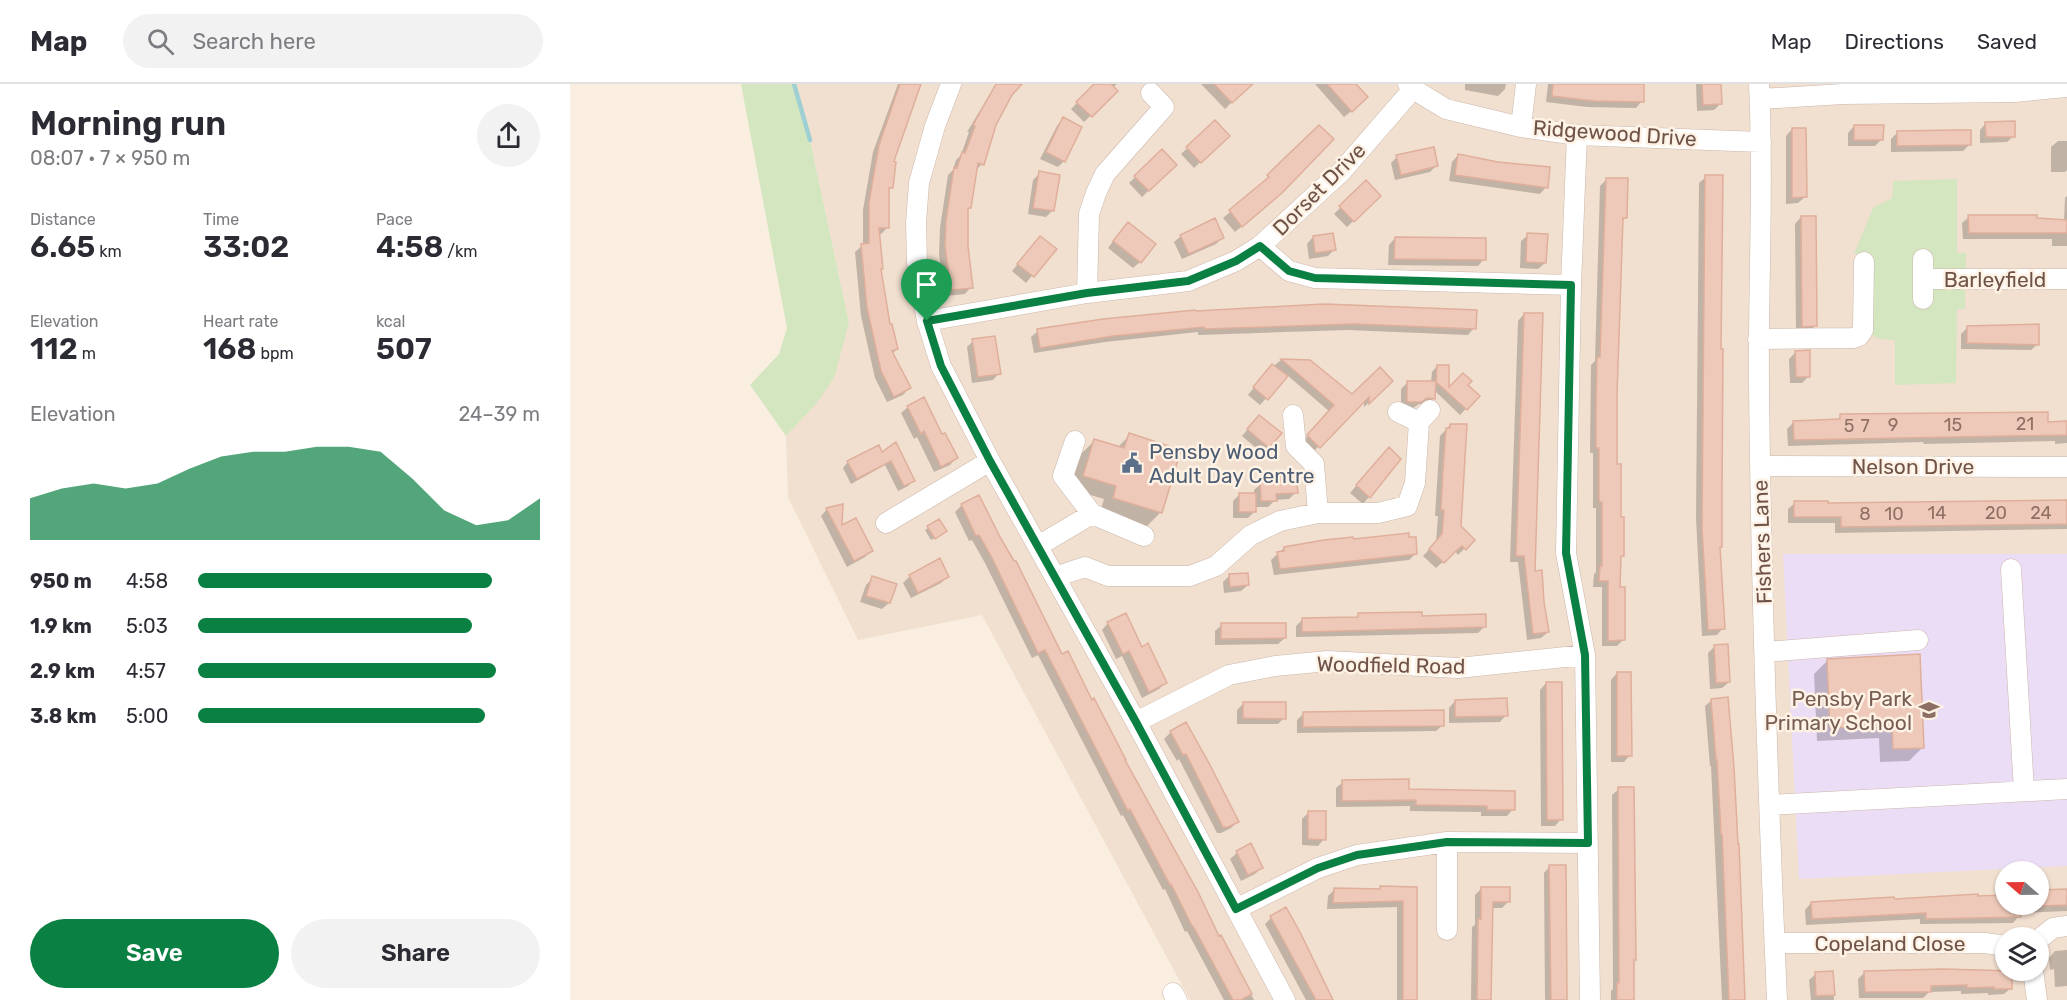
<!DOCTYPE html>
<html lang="en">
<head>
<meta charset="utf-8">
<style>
  body { margin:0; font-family:Rubik,sans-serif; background:#f2f2f3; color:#2b2b33; height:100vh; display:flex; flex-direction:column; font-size:22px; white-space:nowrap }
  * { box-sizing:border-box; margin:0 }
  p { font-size:20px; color:#7c7c81 }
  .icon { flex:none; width:33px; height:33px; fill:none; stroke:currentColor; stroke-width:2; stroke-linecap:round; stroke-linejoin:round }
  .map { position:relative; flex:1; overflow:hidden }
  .drawer { display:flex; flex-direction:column; background:#fff; width:570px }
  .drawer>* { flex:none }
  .needle { width:39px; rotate:290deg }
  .buttons { position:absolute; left:1425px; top:777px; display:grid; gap:12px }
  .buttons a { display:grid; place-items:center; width:54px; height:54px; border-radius:50%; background:#fff; box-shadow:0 2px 4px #0004; font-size:30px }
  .pin { position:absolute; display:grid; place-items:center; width:51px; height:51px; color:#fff; margin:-62px -26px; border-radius:50% 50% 50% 0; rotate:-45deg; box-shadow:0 0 6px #0007 }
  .pin .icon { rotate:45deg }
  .round { display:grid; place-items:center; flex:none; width:63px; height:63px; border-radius:32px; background:#f2f2f3 }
  .overview { display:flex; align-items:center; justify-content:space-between; height:102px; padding:0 30px }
  h1 { font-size:33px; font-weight:600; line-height:45px }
  .metrics { display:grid; grid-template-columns:repeat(3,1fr); gap:9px; height:102px; padding:6px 30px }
  .metrics div { display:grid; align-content:center }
  .metrics b { font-size:30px; font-weight:600 }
  .metrics small { font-size:16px; font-weight:400 }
  .metrics p { font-size:16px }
  .chart { height:168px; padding:12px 30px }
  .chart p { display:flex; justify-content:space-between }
  .chart svg { width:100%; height:108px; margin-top:6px; fill:#0b8043; opacity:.7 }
  .action { display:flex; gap:12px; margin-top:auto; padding:12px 30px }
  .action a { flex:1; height:69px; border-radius:36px; background:#0b8043; color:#fff; font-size:24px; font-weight:600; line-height:69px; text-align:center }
  .action a+a { background:#f2f2f3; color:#2b2b33 }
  ul { padding:0 30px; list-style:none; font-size:20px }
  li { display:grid; grid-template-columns:96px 72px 1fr; align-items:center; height:45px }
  li i { height:15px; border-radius:8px; background:#0b8043 }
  header { display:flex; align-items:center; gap:36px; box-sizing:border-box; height:84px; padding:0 30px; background:#fff; border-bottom:2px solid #e1e1e2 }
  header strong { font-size:28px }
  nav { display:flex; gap:33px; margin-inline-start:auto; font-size:21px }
  .search { width:420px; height:54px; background:#f2f2f3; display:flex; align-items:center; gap:15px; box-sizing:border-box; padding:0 21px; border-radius:33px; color:#7c7c81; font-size:22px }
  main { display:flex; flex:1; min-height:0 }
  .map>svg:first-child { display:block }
</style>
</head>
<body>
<header>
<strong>Map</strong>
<div class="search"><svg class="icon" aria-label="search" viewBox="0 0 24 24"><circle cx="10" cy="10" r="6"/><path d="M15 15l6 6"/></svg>Search here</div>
<nav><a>Map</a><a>Directions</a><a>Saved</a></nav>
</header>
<main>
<section class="drawer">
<div class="overview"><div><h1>Morning run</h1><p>08:07 · 7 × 950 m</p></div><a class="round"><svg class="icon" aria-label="share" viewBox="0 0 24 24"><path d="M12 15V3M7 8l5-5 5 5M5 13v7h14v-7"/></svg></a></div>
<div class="metrics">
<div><p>Distance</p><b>6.65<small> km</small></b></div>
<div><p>Time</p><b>33:02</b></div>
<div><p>Pace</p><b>4:58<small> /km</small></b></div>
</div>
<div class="metrics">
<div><p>Elevation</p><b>112<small> m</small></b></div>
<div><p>Heart rate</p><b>168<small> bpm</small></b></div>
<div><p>kcal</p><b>507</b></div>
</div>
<div class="chart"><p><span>Elevation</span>24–39 m</p>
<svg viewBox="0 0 160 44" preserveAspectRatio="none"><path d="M0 44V27L10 23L20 21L30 23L40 21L50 15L60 10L70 8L80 8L90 6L100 6L110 8L120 19L130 32L140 38L150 36L160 27V44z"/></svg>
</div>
<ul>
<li><b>950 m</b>4:58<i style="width:86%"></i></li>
<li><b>1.9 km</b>5:03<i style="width:80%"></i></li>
<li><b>2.9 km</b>4:57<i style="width:87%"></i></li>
<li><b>3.8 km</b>5:00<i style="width:84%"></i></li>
</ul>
<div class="action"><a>Save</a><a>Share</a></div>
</section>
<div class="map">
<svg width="1497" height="916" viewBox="0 0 1497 916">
  <rect width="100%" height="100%" fill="#faeee0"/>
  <path fill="#f1dfcf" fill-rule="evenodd" d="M224,0H1497V916H620L412,531L288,556L218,413L216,352L246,320L279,239L240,56ZM1436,788H1468V820H1436ZM1436,854H1468V886H1436Z"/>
  <path fill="#ebddf6" d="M1213,470H1497V782L1229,795Z"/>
  <path fill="#d3e6c0" d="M171,0H224L240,56L279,239L264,294L246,320L216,352L180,301L209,270L217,244Z
    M1387,95V169H1396L1395,225H1387L1386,299L1325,301V256C1314,255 1304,257 1299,246V170H1284L1303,124L1322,114L1323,97Z"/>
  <path fill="#0003" d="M328,0H348L321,79V103L318,107L317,144L311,150H308L309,186L319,242L327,265L322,270L339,304L333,311L317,318L305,294L291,232L285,168L293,161V126L303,68Z
    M426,0H450L441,10L425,40L412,80L405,87L399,123L397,126L396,162L401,203L395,210L375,212L369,170L370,144L378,91L383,86L386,76L391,71L399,48H397Z
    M526,0H547L542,4L546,7L514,38L501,25Z
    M631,0H672L676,4L655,25Z
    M745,0H784L790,20L774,33Z
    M895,0H936L935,5L928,12L895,6Z
    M978,0H1072V17L1066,24L1017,23L976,18Z
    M1126,0H1150L1151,19L1144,26L1127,27Z
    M493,35L494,77L488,83L470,75L487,42Z
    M645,38L658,52L624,84L611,70Z
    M1416,39L1444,52L1437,58L1410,59V46Z
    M1284,42L1312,55L1305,62H1278V49Z
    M749,43L704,115L665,148L653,134L693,100Z
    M1222,45L1235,113L1228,119L1216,120V52Z
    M1328,48L1400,60L1393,67L1321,68V55Z
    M1488,57H1497V86L1495,88H1481V63Z
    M592,67L605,81L572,113L559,99Z
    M888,71L928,79L976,103L970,110L879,97L882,78Z
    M827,73L867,81L860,88L825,96L821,79Z
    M470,89L483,126L476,133L458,130L463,96Z
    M1136,93L1149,267V464L1153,544L1147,551L1132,552L1126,434L1129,99Z
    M1037,95L1056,133L1052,137L1046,311V381L1052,471L1049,474V504L1053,556L1047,562H1032V503H1023L1024,490L1026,488V424H1023V369H1020L1021,281L1025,277L1030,102Z
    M796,98L809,112L777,143L764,130Z
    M1497,112V162H1482V155H1393L1392,139L1399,133L1494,137L1495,114Z
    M1231,133L1245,242L1239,248H1226L1225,140Z
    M551,147L570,178L563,184L538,164Z
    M958,151L975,179L968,185L950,184L951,157Z
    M611,152L653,153L646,160L612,175L604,158Z
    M743,153L764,166L758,172L739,175L737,160Z
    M825,154L914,175L908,182L818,181L819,161Z
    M464,160L484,165L456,199L442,187Z
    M624,227L904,244L898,251L778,246L628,251V248L535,258L464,269L461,253L468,247Z
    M954,230L964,488L978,548L971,554L957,556L948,478H940L948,237Z
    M1398,243L1468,260L1461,266L1391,265V250Z
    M403,257L429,289L423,296L402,299L397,263Z
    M1226,268L1238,293L1232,299H1220L1219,275Z
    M711,276L740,277L782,312L821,297L794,323V316L743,368L732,358L760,328L717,291L690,321L678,311L696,288Z
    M867,282L877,307L896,301L908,312L890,331L864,306L863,315L857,321L849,320L843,324H831V305L837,299H861L862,288Z
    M338,323L372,352L386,374L380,381L364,388L347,353L344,355L331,329Z
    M1271,332L1497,339V359L1485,360V357L1354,360L1353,358L1218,362L1217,345L1224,338L1266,337Z
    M683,339L698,363L692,369L672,352Z
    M880,341L889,443L903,456L888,471L885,467L866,484L853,472L866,458L868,432H865L870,352Z
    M560,351L609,367L590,429L577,442L530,428L534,415L500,405L511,370L524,357L547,364Z
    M325,360L343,397L338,402L328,407L315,381L281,400L273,384L278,378L312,370Z
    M812,372L820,388L793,420L780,409Z
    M711,393L726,408L719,415L705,416L698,423H684V428L678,434H663V417L670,410L684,411V406L691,400L705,399Z
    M1497,418V445L1265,449V439H1218V425L1225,419L1257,421Z
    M392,421L521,618L648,854L650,853L684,916H654L617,847L615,848L595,805L593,806L553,731L551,732L468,571L462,574L415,479L402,456L399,457L385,428Z
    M257,425L270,443L301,467L295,473L277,483L251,432Z
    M358,444L372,450L361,456L355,446Z
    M838,455L846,469L839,476L704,491L701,476L714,464L782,457Z
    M340,492H378L371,499L341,514L333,499Z
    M659,492L678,501L671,507L654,509L653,498Z
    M303,494L319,519L312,525L290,518L296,501Z
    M789,531L851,533L915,542L908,549L726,553V542L733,535H785Z
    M538,539L572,565L595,599L589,605L572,614L552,572L546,575L532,546Z
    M652,541L715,554L708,560L645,561V547Z
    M1145,562L1159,598L1152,604L1140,605L1138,569Z
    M1257,577L1353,663L1339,677L1310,678L1309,654L1247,657L1244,590Z
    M1047,589L1060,671L1054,678H1041V596Z
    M976,599L991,735L985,742H971L970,606Z
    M1142,616L1174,916H1152L1141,682H1140L1135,622Z
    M885,617L936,631L930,638L879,639V624Z
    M674,619L714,634L708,640H667V626Z
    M734,629L873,641L866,647L727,649V636Z
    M615,640L667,738L661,744L651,749H647L609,675L607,677L594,655L601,648Z
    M773,698L838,706L943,725L937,732H911V728L840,727V722L766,723V704Z
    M1049,705L1063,916H1041V907L1043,905L1042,711Z
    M739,728L754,755L748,762L732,761V735Z
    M681,761L692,783L685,790L671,797L660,775L667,769Z
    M980,782L996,916H975L974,789Z
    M811,804H846V916H827V823L757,825L758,812L764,806H808Z
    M911,805L938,818L932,824H921L920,916H901L902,843L905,841V811Z
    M1497,806V827L1449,829V832L1443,839L1350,840V835L1236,841L1235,826L1241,819L1407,813L1436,820H1468Z
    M701,834L762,916H736L695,840Z
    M1497,866V902L1485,903L1484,885L1480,886L1479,874L1485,867Z
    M1295,888L1441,904L1434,910L1418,911V909L1391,910V907L1359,908L1353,914H1289L1288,895Z
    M1262,889L1264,916H1241L1239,896L1246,890Z"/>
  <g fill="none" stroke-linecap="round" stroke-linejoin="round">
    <path stroke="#9dcfd3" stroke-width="4.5" d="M224,0L240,56"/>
  </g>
  <path fill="#eec9b9" stroke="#dfaf9b" stroke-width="1.5" d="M330,0H351L324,77L326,78L323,104H319V144H309L313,185H311L320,240H322L328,265L322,267L341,304L324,313L311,287L297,224L291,160L299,159V118L309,61Z
    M426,0H452L442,11L426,41L414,81L408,79L401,124H398V162L403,204L381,206L375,162L376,137L384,83L387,84L392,68L395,69L405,42L403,41Z
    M524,0H541L548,7L522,33L506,18Z
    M644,0H683L662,19Z
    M757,0H786L798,13L782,28Z
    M983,0H1074V18L1024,17L982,12Z
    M1132,0H1151L1152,20L1133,21Z
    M493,33L512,43L495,78L476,68Z
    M645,36L660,52L631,79L616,63Z
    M1445,37V53H1416L1415,38Z
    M749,41L764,55L712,109L672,143L659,126L699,93L697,91Z
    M1284,41H1314L1313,56H1284Z
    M1222,44H1236L1237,113L1222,114Z
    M1386,46H1401V61L1327,62V47Z
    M864,63L868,82L831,91L826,71Z
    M592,65L607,81L579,107L564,92Z
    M888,70L928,78L980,83L978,104L885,91Z
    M469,87L490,91L484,127L463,124Z
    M1135,91H1153L1151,265H1153L1152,409V463H1150L1155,545L1138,546L1132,445Z
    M1036,94H1058L1057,134H1053L1047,311V380H1051V433H1054V472H1051L1050,503H1055V556L1038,557V497H1029L1030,482H1032V418H1029V364H1026V325L1027,273H1030Z
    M796,96L811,112L784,138L769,122Z
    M1398,131H1467V134L1497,136V149H1399Z
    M1231,132H1246L1247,242L1232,243Z
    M645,134L654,154L619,170L610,151Z
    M558,138L586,160L571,179L543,157Z
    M763,149L766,166L745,169L743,152Z
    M957,149L978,150L976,179L956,178Z
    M470,152L487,165L464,193L447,180Z
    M825,153L916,154V176L824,175Z
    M754,220L907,226L906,245L785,240L634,245V243L543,252L470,264L467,245L533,235L625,226L626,227Z
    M954,229H973L965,487L972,486L974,518L979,548L963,550L954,472H946Z
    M1469,240V261L1397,259V242Z
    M425,252L431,290L408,293L402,255Z
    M1240,266V293H1226L1225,267Z
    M711,275L740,276L782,310L810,283L823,297L799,320V313L750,364L737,351L764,321Z
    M702,280L718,292L698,316L683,303Z
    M867,281H879V303L893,289L902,297L898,301L910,312L897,326L866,298Z
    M837,297H866L865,315L857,314L851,318H837Z
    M354,313L372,350L375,349L388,374L371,383L354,347L351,350L337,322Z
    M1478,328V338L1497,337V351L1224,356L1223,337L1270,335V330Z
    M689,331L712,349L699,364L677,345Z
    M880,340H897L891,442L905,456L896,466L892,462L887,466L874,479L859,465L872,450L874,426H871L873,386L876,344H880Z
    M559,349L611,366L592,429L543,414L546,402L513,392L524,355L554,364Z
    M326,358L345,397L334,402L321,377L287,395L277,377L309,361L312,368Z
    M819,363L831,375L800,414L786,401Z
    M726,391L728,409L706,410L707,417H691L690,398L711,397L710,392Z
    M669,409H686V428H669Z
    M409,411L430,453L444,477H446L492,570L498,567L522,616L524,614L556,676H555L628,808L649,852L651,851L682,910L671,916H663L623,842H622L601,800L600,801L560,725L558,727L475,566L468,569L421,472L409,451L406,452L391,420Z
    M1497,416V440L1271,443V433H1224V417H1258V419Z
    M273,420L272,441L286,434L303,467L284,477L256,424Z
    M369,435L377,447L365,455L357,442Z
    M839,449V453H846L847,470L710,485L707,468L714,467V463L754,456L783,453L784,455Z
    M370,474L379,493L348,509L339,491Z
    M678,489L679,501L660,503L659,490Z
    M302,492L327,500L320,519L296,512Z
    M852,528V532L916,530V543L732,548V534L788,533V529Z
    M556,529L572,563L578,559L597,599L579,608L559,567L553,570L537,538Z
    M651,539H716V554L651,555Z
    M1158,560L1160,598L1146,599L1144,561Z
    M1350,570L1354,664L1323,665L1322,641L1260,644L1257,575Z
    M1047,588H1061L1062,672H1047Z
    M976,598H992L993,736H977Z
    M1158,613L1164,684L1168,760H1169L1175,916H1159L1152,750H1151L1147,676H1146L1141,615Z
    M937,614L938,632L885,633V616Z
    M673,618H716V635L673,634Z
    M874,626V642L733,643V628Z
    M616,638L640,681L669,738L658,743H653L616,670L613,671L600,647Z
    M839,695V705L945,707V726H917V722L846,721V716L772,717V696Z
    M1048,703H1064L1066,876H1064V916H1047V899H1049Z
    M738,727H756V756L738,755Z
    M681,759L693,784L678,791L666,767Z
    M979,781H996L997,916H981Z
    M810,802L847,803V916H833V817L763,819L764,804L810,805Z
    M911,803H940V818H923L921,916H907L908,835H911Z
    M1497,805V821L1468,822V806Z
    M1408,810V812L1436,811V820H1450L1451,833L1356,835V829L1242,835L1241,818L1324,813L1325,815Z
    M716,823L730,848L763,916H746L700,832Z
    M1373,885L1442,887V905H1424V903L1397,904V901L1361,902V908H1295L1294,887Z
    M1263,887L1265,911L1246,912L1245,888Z"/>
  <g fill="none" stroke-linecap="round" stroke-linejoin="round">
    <g stroke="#ccb7ab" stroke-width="21">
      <path id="minor" d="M381,0L365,42L349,99L346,139L347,178L357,237L371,282L420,377L566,638L715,916
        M838,0L843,5L876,25L951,43L1007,51L1191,58
        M1189,0C1194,100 1188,200 1189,299C1191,505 1198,711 1207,916
        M1190,15L1273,10L1444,8L1497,3
        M951,43L956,0
        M1007,51L1001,201L996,469L1015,571L1020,916
        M690,162L719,187L745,194L1001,201
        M1354,195H1497
        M517,209L519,130L526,109L535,90L594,23L581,9
        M1353,215V175
        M357,237L517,209L618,197L666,177L690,162L772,87L843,5
        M1188,255L1283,254L1289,252L1293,246L1294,178
        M828,328L849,338L860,326
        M723,331L726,362L744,380L748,429
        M505,357L493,392L522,430
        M1190,382L1497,383
        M316,439L420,377
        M468,462L522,430L574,452
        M1441,485L1454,707
        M485,493L515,483L538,492H620L646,482L681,451L710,437L748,429H808L837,422L845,399L849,338
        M1195,568L1348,556
        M566,638L659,591L705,582L758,577L888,584L1015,571
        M1200,721L1497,705
        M877,758V846
        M666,825L748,784L787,771L877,758L1018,759
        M1468,856L1483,844L1497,842
        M1205,859H1415L1436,862
        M1463,886L1467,916
        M603,909L607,916"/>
    </g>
    <use href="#minor" stroke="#fff" stroke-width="20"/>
  </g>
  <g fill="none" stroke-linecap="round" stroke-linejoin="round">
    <g stroke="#fff" stroke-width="12">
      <path id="route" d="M690,162L719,187L745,194L1001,201L996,469L1015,571L1018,759L877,758L787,771L748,784L666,825L566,638L420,377L371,282L357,237L517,209L618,197L666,177Z"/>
    </g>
    <use href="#route" stroke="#0b8043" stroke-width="8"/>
  </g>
  <defs>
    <g id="civic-bare" transform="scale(1.62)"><path d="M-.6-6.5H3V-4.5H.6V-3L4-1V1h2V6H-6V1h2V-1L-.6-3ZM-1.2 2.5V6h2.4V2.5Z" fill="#5c6f8a" stroke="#fef2e5" stroke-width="2.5" paint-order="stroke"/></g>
    <g id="school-bare" transform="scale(1.62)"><path d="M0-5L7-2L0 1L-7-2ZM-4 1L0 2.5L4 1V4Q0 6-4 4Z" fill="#8d6e63" stroke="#fef2e5" stroke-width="2.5" paint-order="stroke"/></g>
  </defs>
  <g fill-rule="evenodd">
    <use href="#civic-bare" x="562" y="379"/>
    <use href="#school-bare" x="1359" y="626"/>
  </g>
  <g text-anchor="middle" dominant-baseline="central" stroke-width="5" stroke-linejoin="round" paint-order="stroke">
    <g font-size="18" fill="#8f7065">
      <text x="1455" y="340">21</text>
      <text x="1323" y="341">9</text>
      <text x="1383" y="341">15</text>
      <text x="1279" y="342">5</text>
      <text x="1295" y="342">7</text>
      <text x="1367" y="429">14</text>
      <text x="1426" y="429">20</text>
      <text x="1471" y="429">24</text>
      <text x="1295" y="430">8</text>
      <text x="1324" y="430">10</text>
    </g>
    <g font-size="21" fill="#6f5349" stroke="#fef2e5">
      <text transform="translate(1045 49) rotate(4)">Ridgewood Drive</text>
      <text transform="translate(749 105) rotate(-45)">Dorset Drive</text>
      <text x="1425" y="195">Barleyfield</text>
      <text x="1343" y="382">Nelson Drive</text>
      <text transform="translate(1192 458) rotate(-92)">Fishers Lane</text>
      <text transform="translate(821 581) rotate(1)">Woodfield Road</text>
      <text x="1320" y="859">Copeland Close</text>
    </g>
    <g font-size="21" fill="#4e5e75" stroke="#fef2e5" text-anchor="start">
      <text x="579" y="367">Pensby Wood<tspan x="579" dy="24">Adult Day Centre</tspan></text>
    </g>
    <g font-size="21" fill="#785e54" stroke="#fef2e5" text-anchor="end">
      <text x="1342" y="614">Pensby Park<tspan x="1342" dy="24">Primary School</tspan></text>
    </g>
  </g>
</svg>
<div class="buttons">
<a><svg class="needle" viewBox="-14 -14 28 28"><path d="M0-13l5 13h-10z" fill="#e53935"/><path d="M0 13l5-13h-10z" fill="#7c7c81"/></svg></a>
<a><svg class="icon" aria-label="layers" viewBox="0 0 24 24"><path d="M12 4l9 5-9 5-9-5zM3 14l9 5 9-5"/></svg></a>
</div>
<div class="pin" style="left:357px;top:237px;background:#1e9e55"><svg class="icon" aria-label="arrive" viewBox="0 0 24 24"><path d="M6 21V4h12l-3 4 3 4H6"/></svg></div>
</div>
</main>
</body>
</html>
